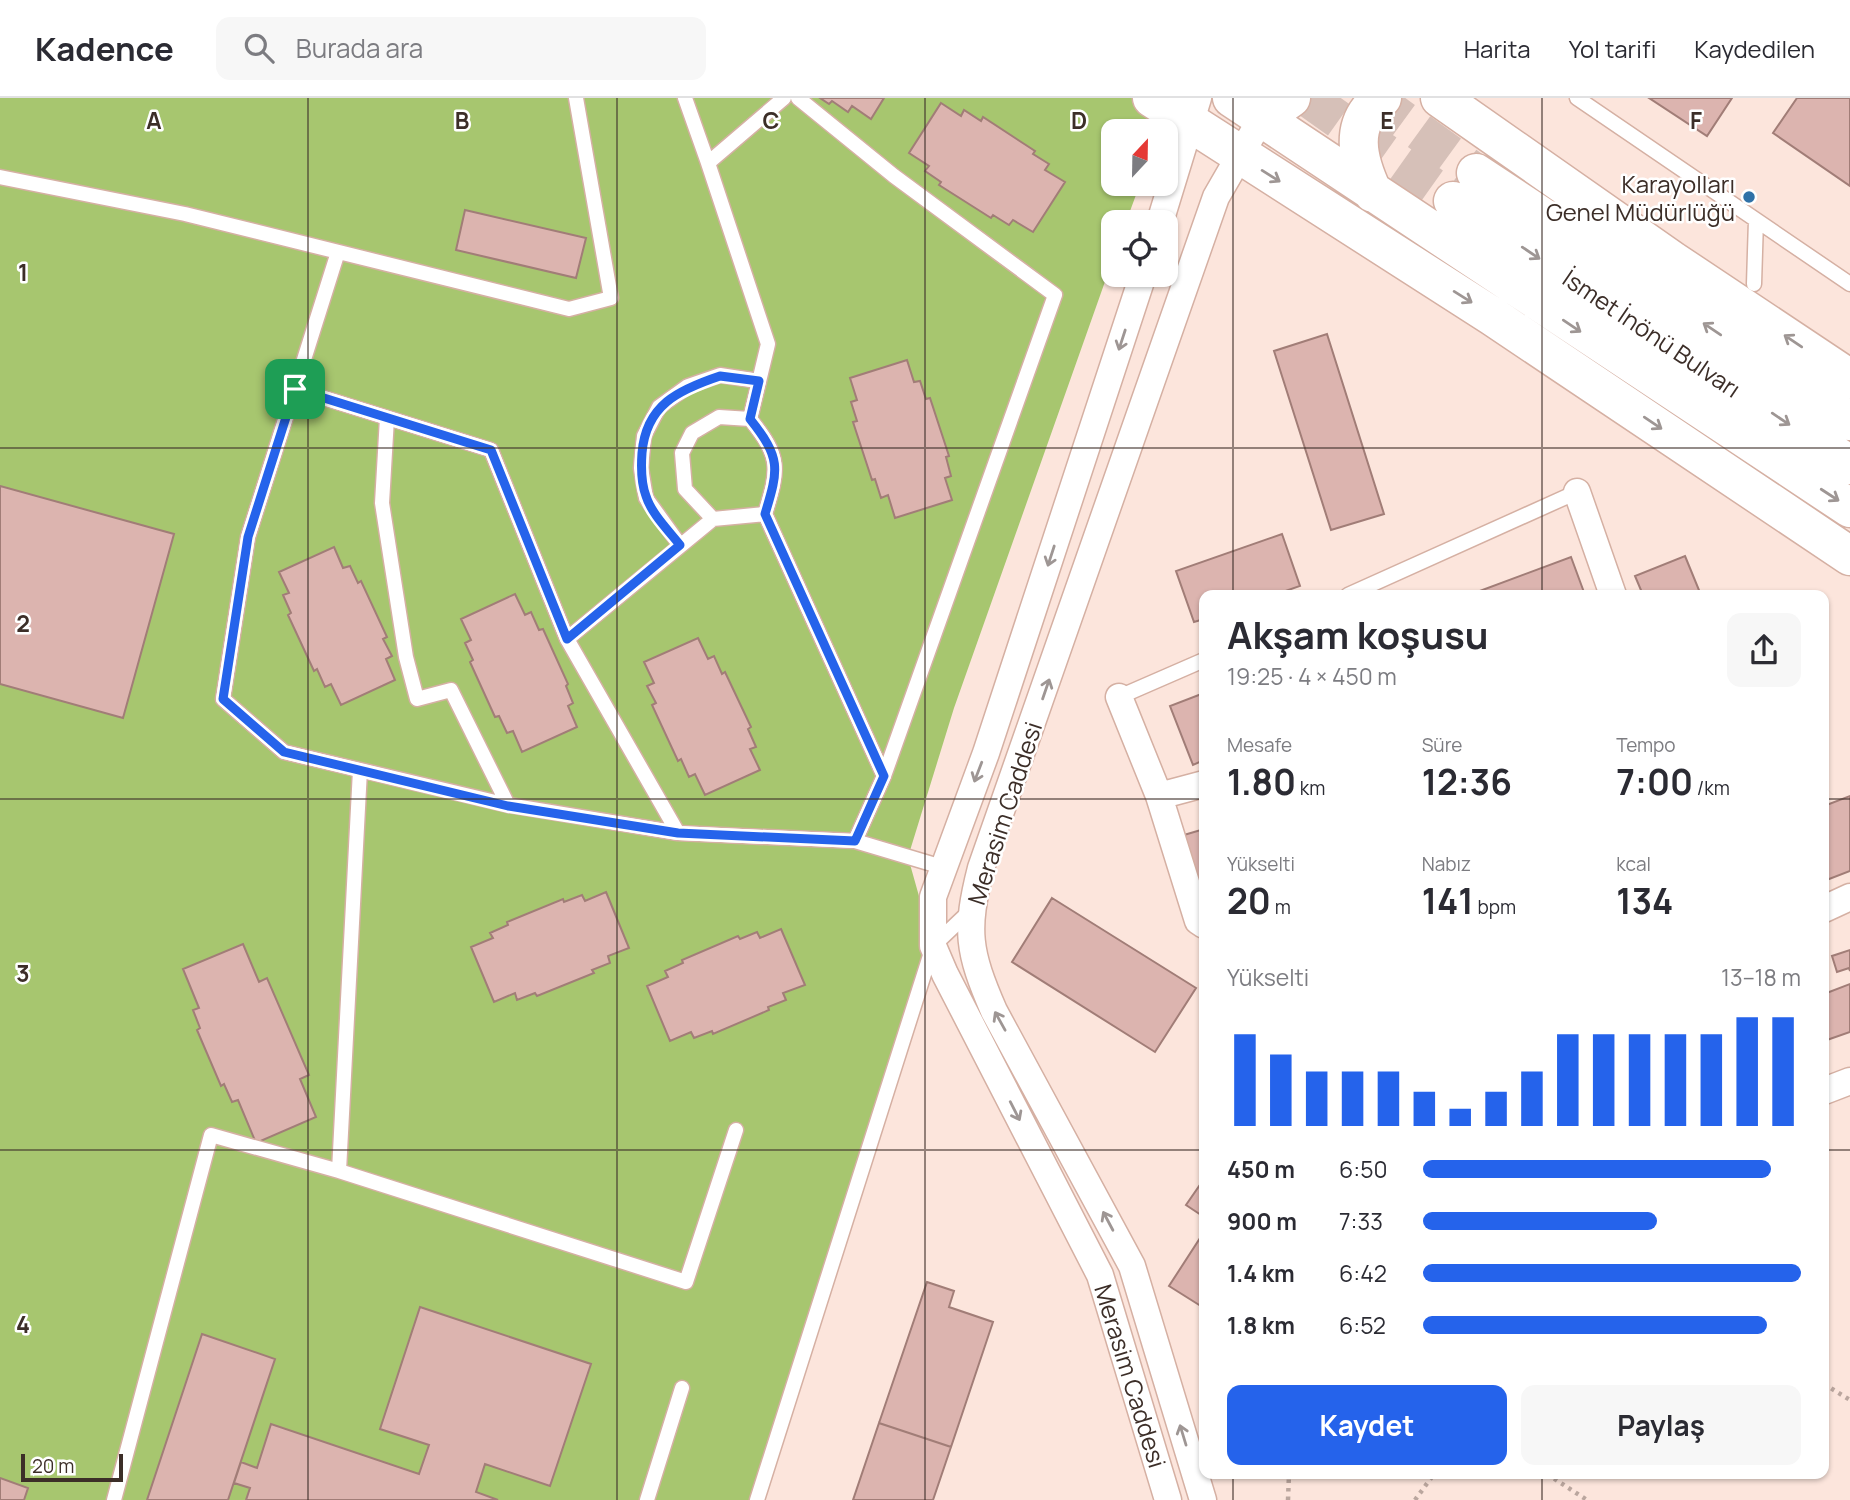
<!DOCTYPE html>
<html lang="tr">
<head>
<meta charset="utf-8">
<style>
  body { margin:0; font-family:Manrope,sans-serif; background:#f7f7f7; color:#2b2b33; height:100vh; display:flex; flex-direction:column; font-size:26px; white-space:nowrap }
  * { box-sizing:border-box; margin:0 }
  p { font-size:23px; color:#7c7c81 }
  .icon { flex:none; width:38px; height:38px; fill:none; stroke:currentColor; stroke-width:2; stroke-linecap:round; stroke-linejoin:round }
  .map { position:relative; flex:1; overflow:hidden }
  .side { position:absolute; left:1199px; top:492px; width:630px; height:889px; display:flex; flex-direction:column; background:#fff; border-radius:14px; box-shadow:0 2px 5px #0004 }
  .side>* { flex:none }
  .needle { width:46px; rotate:22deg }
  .tools { position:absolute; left:1101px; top:21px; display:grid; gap:14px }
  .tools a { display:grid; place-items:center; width:77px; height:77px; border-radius:14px; background:#fff; box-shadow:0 2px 5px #0004; font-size:35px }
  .scale { position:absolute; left:21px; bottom:18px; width:102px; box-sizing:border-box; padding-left:7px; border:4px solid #3c2e28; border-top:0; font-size:19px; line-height:24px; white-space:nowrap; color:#3c2e28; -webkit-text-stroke:5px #fff; paint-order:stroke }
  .pin { position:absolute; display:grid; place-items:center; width:60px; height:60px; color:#fff; margin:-30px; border-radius:14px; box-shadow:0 4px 10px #0006 }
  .round { display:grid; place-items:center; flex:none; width:74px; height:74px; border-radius:14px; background:#f7f7f7 }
  .summary { display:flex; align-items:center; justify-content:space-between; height:119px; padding:0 28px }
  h1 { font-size:38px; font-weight:700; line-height:52px }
  .stats { display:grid; grid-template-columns:repeat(3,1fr); gap:10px; height:119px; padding:7px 28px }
  .stats div { display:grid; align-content:center }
  .stats b { font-size:35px; font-weight:700 }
  .stats small { font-size:19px; font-weight:400 }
  .stats p { font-size:19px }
  .chart { height:196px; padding:14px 28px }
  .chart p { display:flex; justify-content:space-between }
  .chart svg { width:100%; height:126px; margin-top:7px; stroke:#2563eb; stroke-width:6 }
  .cta { display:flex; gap:14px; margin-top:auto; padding:14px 28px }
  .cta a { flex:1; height:80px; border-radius:14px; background:#2563eb; color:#fff; font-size:28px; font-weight:700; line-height:80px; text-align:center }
  .cta a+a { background:#f7f7f7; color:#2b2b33 }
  ul { padding:0 28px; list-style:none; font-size:23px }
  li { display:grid; grid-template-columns:112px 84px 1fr; align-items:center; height:52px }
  li i { height:18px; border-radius:9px; background:#2563eb }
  header { display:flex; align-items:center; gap:42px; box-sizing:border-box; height:98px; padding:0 35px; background:#fff; border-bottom:2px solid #e1e1e2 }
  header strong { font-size:33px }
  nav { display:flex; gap:38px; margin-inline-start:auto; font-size:24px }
  .search { width:490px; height:63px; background:#f7f7f7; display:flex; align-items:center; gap:18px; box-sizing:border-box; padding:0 24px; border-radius:14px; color:#7c7c81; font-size:26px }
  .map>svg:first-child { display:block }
</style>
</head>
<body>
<header>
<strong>Kadence</strong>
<div class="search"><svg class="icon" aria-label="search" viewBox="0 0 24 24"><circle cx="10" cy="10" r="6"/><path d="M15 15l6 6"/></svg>Burada ara</div>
<nav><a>Harita</a><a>Yol tarifi</a><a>Kaydedilen</a></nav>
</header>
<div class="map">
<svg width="1850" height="1402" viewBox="0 0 1850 1402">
  <rect width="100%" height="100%" fill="#fce5dc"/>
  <path fill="#a7c66f" d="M0,0H1152L1167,10L1158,33H1113V86H1140L1126,124H1113V161L954,610L908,759L933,848L757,1402H0Z"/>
  <path fill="#dcb4af" stroke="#a17d77" stroke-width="2" d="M820,0H884L871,21L852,8L848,14L832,3L829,6Z
    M1649,0H1732L1707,38Z
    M1797,0H1850V88L1773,35Z
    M941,5L961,18L964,12L981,23L983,19L1035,53L1033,56L1049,66L1045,72L1065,84L1033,134L1013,122L1009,127L993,117L991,120L939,87L941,84L925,73L929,68L909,55Z
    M465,112L586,140L576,180L456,152Z
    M1327,236L1384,416L1331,432L1274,253Z
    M907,262L914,284L920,283L926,301L930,300L949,358L946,359L951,378L945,380L952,402L895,420L888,397L881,400L875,381L872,382L853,324L857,323L851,304L857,302L850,280Z
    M0,388L174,436L123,620L0,586Z
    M1282,436L1300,488L1274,497H1204V521L1194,524L1176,473Z
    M334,449L343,470L350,468L358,485L361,483L387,539L383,541L392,558L386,561L395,582L341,607L331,586L325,589L317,571L314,573L288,517L291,515L283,497L289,495L279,474Z
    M1685,458L1701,497H1643L1635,478Z
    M1571,459L1585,497H1469Z
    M515,496L525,517L531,514L539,532L543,531L568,586L566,588L573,605L568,608L577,629L522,654L513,633L507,635L499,618L495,619L470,564L473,562L465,545L471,542L461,521Z
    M698,540L708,561L714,558L722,576L725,574L751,629L748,631L756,649L750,651L760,672L705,697L695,676L689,679L681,661L678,663L652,607L656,605L647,588L654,585L644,564Z
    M1204,595V662L1193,667L1170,608Z
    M1850,698V773L1824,783V708Z
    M1204,731V785L1200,787L1184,737Z
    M606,794L629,850L608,858L610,865L592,872L594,875L537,898L535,895L517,902L515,895L494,904L471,849L493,840L490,835L508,827L507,824L563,801L564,804L582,797L585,803Z
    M1052,800L1196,890L1155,954L1012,864Z
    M781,831L805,887L783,895L786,902L768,909L769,912L713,936L712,933L694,940L691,934L670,943L647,888L668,879L665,873L683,865L682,862L738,838L740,841L757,834L760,840Z
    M243,846L259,884L267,880L309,977L300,981L316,1019L256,1045L238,1002L232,1004L224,986L221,988L197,932L200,930L193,912L199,910L183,871Z
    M1850,852V873L1849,870L1837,874L1832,858Z
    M1850,886V934L1824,943V896Z
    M1204,1081V1119L1186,1107Z
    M1204,1134V1210L1169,1188Z
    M927,1184L954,1193L949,1209L993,1224L951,1349L879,1325Z
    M420,1209L591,1266L550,1388L485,1366L476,1394L498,1402H246L250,1390L234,1385L241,1364L257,1370L271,1326L419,1376L429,1347L380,1331Z
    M202,1236L275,1261L228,1402H147Z
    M879,1325L951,1349L933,1402H853Z
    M0,1380L28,1390L24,1402H0Z"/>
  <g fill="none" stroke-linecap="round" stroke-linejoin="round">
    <path stroke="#d6c0b8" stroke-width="38" stroke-dasharray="38 19" stroke-linecap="butt" d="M1308,0L1453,103
      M1373,0L1476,75"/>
    <g stroke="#d5b0a3" stroke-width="17">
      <path id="service" d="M685,0L708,65L784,0
        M1577,0L1850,186
        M708,65L768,246L750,321
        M0,79L185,116L569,211L611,200L576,0
        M338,154L248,439L223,601L284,654L508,707L678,735L855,743L884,678L1055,197L894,78L798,0
        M1754,186L1756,122
        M295,291L491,352L567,541L713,421L685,391L682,355L692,335L719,319L750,321C781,359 779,370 765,416L884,678
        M387,320L382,405L406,559L417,601L451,592L508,707
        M713,421L765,416
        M680,447L646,400L641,370L644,338L659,309L688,288L720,277L759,283
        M1348,497L1577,394
        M567,541L678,735
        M1119,599L1204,562
        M855,743L942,769
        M339,1073L360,672
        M114,1402L211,1037L339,1073L686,1184L736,1032
        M647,1402L682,1290
        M757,1402L933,848L970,813"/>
    </g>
    <g stroke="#d5b0a3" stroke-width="29">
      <path id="minor" d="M1160,124L1198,0
        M1143,177L986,655L933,799V848L945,876L1100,1177L1168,1402
        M1577,394L1613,497
        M1119,599L1159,698L1198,823L1204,827
        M1159,698L1204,686
        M1824,811L1850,799
        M1824,993L1850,983
        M1203,1402L1132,1168L994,913C968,853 965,833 981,770L1216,99L1261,21"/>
    </g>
    <g stroke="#d5b0a3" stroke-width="41">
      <path id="primary" d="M1152,0L1492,218L1850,458
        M1232,0L1850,410
        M1440,0L1673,163L1850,281
        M1261,21L1291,0
        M1476,75L1850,323
        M1373,95C1358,63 1347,25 1382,0
        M1453,103L1850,367"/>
    </g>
    <path stroke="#baa69e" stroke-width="4.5" stroke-dasharray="3.5 5" stroke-linecap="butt" d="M1824,1286L1850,1302
      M1547,1376L1587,1402
      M1288,1402L1289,1376
      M1415,1402L1434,1376"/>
    <use href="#service" stroke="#fff" stroke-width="14"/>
    <use href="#minor" stroke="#fff" stroke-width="26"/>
    <use href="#primary" stroke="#fff" stroke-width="38"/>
  </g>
  <defs><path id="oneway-shaft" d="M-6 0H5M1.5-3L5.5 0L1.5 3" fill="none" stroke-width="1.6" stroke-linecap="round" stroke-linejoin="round" transform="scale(1.75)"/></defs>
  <g stroke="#9e9694">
    <use href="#oneway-shaft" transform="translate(1271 78) rotate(32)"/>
    <use href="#oneway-shaft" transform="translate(1531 155) rotate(34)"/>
    <use href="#oneway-shaft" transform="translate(1463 199) rotate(32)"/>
    <use href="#oneway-shaft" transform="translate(1572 228) rotate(34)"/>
    <use href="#oneway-shaft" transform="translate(1712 231) rotate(-146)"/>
    <use href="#oneway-shaft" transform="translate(1122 242) rotate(108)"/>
    <use href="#oneway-shaft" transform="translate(1793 243) rotate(-146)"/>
    <use href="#oneway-shaft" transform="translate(1781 321) rotate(34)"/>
    <use href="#oneway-shaft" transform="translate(1653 325) rotate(34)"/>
    <use href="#oneway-shaft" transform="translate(1830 397) rotate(33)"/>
    <use href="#oneway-shaft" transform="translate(1051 458) rotate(108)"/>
    <use href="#oneway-shaft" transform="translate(1046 591) rotate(-71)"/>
    <use href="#oneway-shaft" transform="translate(978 674) rotate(111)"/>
    <use href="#oneway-shaft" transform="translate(1000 923) rotate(-119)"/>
    <use href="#oneway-shaft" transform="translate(1015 1013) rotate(63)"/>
    <use href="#oneway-shaft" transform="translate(1108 1123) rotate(-118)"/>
    <use href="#oneway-shaft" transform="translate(1183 1337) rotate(-107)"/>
  </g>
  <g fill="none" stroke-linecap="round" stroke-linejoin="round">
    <g stroke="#fff" stroke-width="14">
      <path id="route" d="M720,278L759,283L750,321C781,360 779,370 765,416L884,678L855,743L678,735L508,708L284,654L223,601L248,439L295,291L491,352L567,541L680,447C669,433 651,415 646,398C641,385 641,369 642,355C646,307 678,292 720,278Z"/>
    </g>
    <use href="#route" stroke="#2563eb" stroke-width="9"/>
  </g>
  <path fill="none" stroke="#3c2e28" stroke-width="2" stroke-opacity="0.55" d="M308,0V1402M617,0V1402M925,0V1402M1233,0V497M1542,0V497M0,350H1850M0,701H1204M1824,701H1850M0,1052H1204M1824,1052H1850M1233,1376V1402M1542,1376V1402"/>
  <circle fill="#3071a7" stroke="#fff" stroke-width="2.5" cx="1749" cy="99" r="7"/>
  <g text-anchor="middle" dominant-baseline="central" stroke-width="5" stroke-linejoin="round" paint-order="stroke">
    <g font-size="24" fill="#3c2e28" stroke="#fff" text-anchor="end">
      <text x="1735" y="85">Karayolları<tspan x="1735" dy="28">Genel Müdürlüğü</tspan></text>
    </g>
    <g font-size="24" fill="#3c2e28" stroke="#fff">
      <text transform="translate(1652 235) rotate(34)">İsmet İnönü Bulvarı</text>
      <text transform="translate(1004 715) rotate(-72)">Merasim Caddesi</text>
      <text transform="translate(1131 1278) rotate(73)">Merasim Caddesi</text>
    </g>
  </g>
  <g font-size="23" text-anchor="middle" font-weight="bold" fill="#3c2e28" stroke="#fff" stroke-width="5" stroke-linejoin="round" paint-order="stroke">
    <text x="154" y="31">A</text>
    <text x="462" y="31">B</text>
    <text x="771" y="31">C</text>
    <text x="1079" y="31">D</text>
    <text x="1387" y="31">E</text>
    <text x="1696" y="31">F</text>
    <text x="23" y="183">1</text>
    <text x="23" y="534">2</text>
    <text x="23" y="884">3</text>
    <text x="23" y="1235">4</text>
  </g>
</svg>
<div class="tools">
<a><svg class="needle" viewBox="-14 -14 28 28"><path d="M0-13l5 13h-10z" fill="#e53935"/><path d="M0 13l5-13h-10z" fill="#7c7c81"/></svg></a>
<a><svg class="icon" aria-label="locate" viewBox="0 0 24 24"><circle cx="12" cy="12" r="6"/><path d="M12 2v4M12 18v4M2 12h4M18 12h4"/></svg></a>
</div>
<div class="scale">20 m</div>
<div class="pin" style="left:295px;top:291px;background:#1e9e55"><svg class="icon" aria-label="arrive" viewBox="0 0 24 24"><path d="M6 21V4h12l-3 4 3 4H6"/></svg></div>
<section class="side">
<div class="summary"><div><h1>Akşam koşusu</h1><p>19:25 · 4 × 450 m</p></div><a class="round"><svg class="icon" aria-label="share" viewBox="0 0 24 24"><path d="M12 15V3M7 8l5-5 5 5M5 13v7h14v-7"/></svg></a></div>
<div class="stats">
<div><p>Mesafe</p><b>1.80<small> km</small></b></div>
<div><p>Süre</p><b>12:36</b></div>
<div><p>Tempo</p><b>7:00<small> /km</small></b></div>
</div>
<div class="stats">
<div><p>Yükselti</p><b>20<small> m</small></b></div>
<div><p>Nabız</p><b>141<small> bpm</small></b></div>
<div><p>kcal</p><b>134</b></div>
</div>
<div class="chart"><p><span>Yükselti</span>13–18 m</p>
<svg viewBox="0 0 160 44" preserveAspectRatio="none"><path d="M5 44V12M15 44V19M25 44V25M35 44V25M45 44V25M55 44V32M65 44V38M75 44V32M85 44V25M95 44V12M105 44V12M115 44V12M125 44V12M135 44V12M145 44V6M155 44V6"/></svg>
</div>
<ul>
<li><b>450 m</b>6:50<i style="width:92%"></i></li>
<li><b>900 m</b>7:33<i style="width:62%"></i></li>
<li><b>1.4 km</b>6:42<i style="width:100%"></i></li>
<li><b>1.8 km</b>6:52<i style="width:91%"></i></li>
</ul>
<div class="cta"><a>Kaydet</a><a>Paylaş</a></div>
</section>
</div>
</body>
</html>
